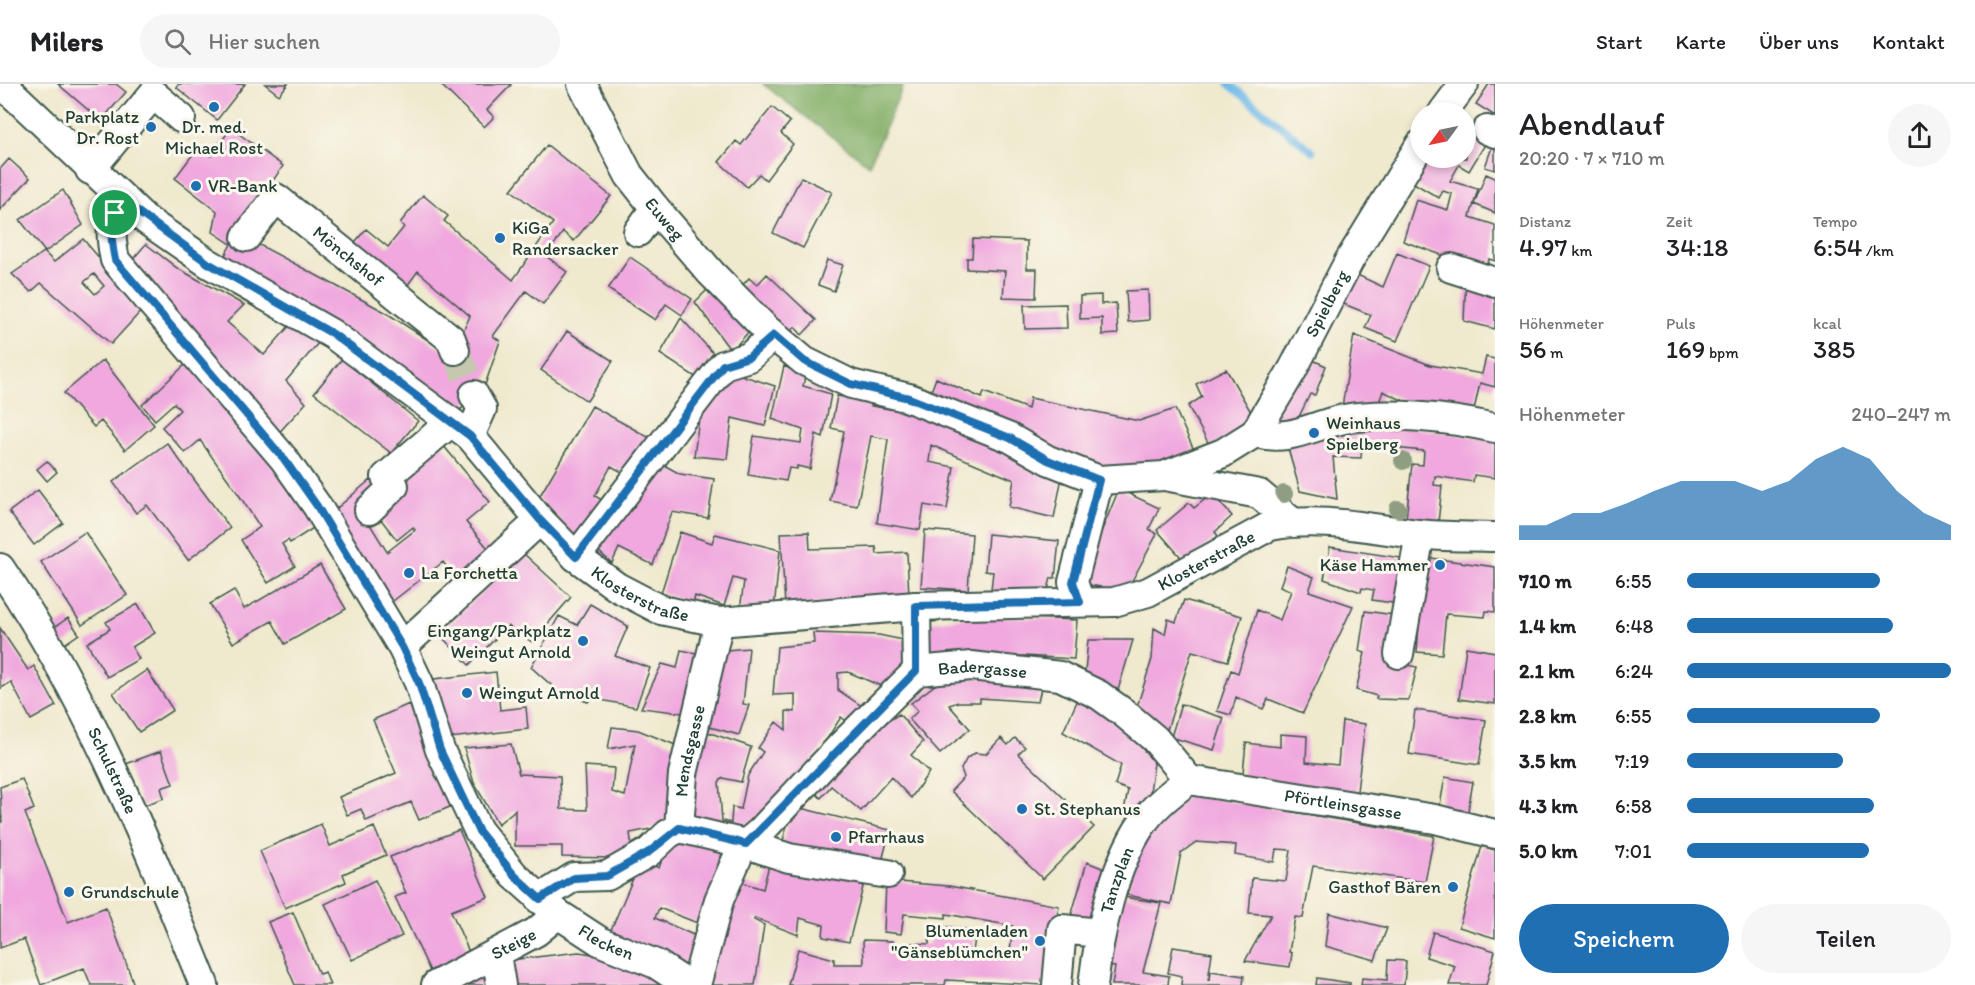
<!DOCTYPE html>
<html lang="de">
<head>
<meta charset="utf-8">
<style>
  body { margin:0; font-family:Itim,sans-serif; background:#f6f6f6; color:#202124; height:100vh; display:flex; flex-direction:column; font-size:22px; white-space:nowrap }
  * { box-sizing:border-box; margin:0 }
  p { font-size:20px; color:#757577 }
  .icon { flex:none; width:33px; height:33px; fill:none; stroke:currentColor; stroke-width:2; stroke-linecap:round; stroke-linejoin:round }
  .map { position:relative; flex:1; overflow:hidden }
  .sheet { display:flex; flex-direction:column; background:#fff; width:480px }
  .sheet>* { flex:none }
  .needle { width:39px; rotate:237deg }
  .controls { position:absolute; left:1410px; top:18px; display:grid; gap:12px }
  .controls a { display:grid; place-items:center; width:66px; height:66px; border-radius:50%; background:#fff; box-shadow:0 3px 9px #0003; font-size:30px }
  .pin { position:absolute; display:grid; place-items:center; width:51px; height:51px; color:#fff; margin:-26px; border:3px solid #fff; border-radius:50%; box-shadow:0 2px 6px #0007 }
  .round { display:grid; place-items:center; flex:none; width:63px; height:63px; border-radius:32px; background:#f6f6f6 }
  .summary { display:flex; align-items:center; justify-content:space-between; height:102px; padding:0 24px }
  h1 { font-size:33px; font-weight:600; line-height:45px }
  .metrics { display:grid; grid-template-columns:repeat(3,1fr); gap:9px; height:102px; padding:6px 24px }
  .metrics div { display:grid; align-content:center }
  .metrics b { font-size:26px; font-weight:600 }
  .metrics small { font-size:16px; font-weight:400 }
  .metrics p { font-size:16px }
  .chart { height:168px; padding:12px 24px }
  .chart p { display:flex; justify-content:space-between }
  .chart svg { width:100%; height:108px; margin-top:6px; fill:#1f6fb2; opacity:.7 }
  .button { display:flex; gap:12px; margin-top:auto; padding:12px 24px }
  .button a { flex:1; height:69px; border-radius:36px; background:#1f6fb2; color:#fff; font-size:24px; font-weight:600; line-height:69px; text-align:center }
  .button a+a { background:#f6f6f6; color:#202124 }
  ul { padding:0 24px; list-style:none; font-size:20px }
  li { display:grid; grid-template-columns:96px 72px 1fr; align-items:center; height:45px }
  li i { height:15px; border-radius:8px; background:#1f6fb2 }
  header { display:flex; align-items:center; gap:36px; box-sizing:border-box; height:84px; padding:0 30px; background:#fff; border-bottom:2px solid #e0e0e0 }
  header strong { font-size:28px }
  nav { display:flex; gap:33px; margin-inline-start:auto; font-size:21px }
  .search { width:420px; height:54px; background:#f6f6f6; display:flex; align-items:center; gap:15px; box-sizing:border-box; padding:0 21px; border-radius:33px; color:#757577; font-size:22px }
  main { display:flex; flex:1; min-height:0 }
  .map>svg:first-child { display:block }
</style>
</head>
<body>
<header>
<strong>Milers</strong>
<div class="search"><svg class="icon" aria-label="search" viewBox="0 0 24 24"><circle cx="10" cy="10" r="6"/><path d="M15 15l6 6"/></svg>Hier suchen</div>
<nav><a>Start</a><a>Karte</a><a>Über uns</a><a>Kontakt</a></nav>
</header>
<main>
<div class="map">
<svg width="1495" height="901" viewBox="0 0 1495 901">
  <rect width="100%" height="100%" fill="#fbf7ec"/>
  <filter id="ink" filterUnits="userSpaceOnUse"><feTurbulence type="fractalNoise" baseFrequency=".0167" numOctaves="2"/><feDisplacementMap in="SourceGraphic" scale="12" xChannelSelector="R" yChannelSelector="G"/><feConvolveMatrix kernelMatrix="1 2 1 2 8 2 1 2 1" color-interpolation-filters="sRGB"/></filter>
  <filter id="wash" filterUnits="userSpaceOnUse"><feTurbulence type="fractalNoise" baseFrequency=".008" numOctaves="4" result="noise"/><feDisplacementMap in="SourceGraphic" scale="24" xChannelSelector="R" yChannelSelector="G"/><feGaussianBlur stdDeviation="1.35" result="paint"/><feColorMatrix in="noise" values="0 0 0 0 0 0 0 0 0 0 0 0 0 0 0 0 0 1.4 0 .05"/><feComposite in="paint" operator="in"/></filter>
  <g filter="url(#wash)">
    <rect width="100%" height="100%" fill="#efe9cd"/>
    <path fill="#82af68" stroke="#50764e" stroke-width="1.5" d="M763,0H904L869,81Z"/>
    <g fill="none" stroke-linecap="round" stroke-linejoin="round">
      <path stroke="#6ebae8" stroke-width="8" d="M1229,0L1312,67"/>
    </g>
    <g id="blocks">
      <path fill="#f0a8de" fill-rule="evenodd" d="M58,0H116L126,8L101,37Z
        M179,0H245L217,36L176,3Z
        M265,0H288L279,11Z
        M440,0H510L511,1L487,26L494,33L484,43Z
        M1489,0H1495V32L1476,20Z
        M772,23L790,38L781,49L793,60L766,96L759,90L747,103L719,78L736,57L741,61Z
        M1466,39L1489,54L1469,87L1459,81L1450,97L1478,105L1470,133L1495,141V177L1489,175L1486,187L1403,157L1416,116L1448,126L1452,110L1443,107L1439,114L1407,95L1420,74H1466Z
        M231,44L283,82L237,149L385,228L452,272L470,232L418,187L404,206L351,163L366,145L388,163L404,143L400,139L423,111L448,132L444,137L513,196L553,139L511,106L547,61L611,112L574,157L563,148L546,172L567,188L543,220L526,207L493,252L500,257L485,301L457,329L220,181L231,160L213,148L217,127L175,94L199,62L211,72Z
        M1492,63L1495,64V86L1485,83Z
        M9,75L30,94L0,126V85Z
        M1486,90L1495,94V129L1474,120Z
        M801,93L832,108L803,164L773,149Z
        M63,106L83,141L45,168L20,136Z
        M83,155L143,225L111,260L41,199L31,208L12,190L44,168L54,178ZM94,190L104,202L95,210L84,198Z
        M973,155L1027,157V185H1037L1036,214L1003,213L1005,187L967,185V174H972Z
        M146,160L177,184L244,221L227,238L264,271L291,240L319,258L286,297L306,319L273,355L127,182Z
        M1397,169L1429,182L1397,257L1365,244L1371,231L1334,216L1349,187L1383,203Z
        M630,173L692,215L682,231L666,220L655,236L608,205Z
        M827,176L843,181L834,207L818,201Z
        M767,190L816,236L802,251L795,243L786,253L738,206L749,194L757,201Z
        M1466,193L1495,204V245L1464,237Z
        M714,199L755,241L731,267L695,218Z
        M1148,206L1149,236L1128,238L1126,207Z
        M1101,211V220L1116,219L1118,250L1102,251V234L1080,235V212Z
        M1066,220L1067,244L1025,245L1024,221Z
        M681,234L714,270L700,296L660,270Z
        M567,247L613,277L587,317L541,286Z
        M1354,251L1430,281L1482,290L1486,273L1495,275V303L1480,299L1472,335L1421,325L1383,307L1377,324L1342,323Z
        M1306,273L1326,282L1315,311L1310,310L1295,341L1269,344Z
        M342,275L418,337L391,369L314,309Z
        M103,276L154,341L125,366L101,337L94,343L64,309Z
        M188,278L231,328L318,441L290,459L288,456L282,460L295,482L268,499L241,456L260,443L237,408L200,356L185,369L162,343L180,326L174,319L155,336L142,321Z
        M784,282L805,292L803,302L831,310L823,353L816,350L810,385L797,382V385L789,384L786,397L748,391L754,352L801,359L803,346L772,335Z
        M1226,285L1251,328L1239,349L1210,362L1188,322L1202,313L1196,300Z
        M725,286L775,302L765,342L732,334L727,375L694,372L700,327Z
        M936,294L982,314L984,308L1028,325L1030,314L1139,337L1175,325L1194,366L1122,394L929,313Z
        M837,312L872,317L871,322L932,332L1063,388L1054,434L1009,423L1014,396L931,361L929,378L954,383L947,425L924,421L920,446L877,439L888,355L871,352L857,422L830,417L844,347L831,344Z
        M592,322L659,359L633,394L611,382L595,412L612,422L581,458L538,415Z
        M1371,338L1495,356V394L1474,391L1473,398L1435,392L1434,401L1442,402L1438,439L1406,435L1412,380L1423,381L1424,367L1362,361L1361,374L1333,373L1337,415L1300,407L1286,357Z
        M438,355L490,418L466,438L492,469L458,497L443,478L384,524L329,431L370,396L381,409L361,426L387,468L415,446L413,443L397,456L375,428L395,395Z
        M167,359L230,444L188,476L147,421L136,429L113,398Z
        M47,377L57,388L47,397L37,385Z
        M657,377L680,390L714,395L708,434L672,428L653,481L619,464L612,479L590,460Z
        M1119,405L1159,424L1149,445L1157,450L1126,508L1080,499Z
        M38,406L63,439L34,461L9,428Z
        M1212,410L1232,432L1215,448L1218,452L1186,479L1157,446L1189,419L1194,424Z
        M925,446L972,450L968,506L921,503Z
        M85,448L127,511L82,541L41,478Z
        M680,448L712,459L715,450L780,466L774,525L740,526L744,497L733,494L724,522L695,512L693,519L661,509Z
        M809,448L810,465L876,463L877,470L907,468L909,513L785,523L781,449Z
        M988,450L1059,457L1055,494H1051L1046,513L990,514L993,488L985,487Z
        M1330,463L1408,475L1400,520L1372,516L1374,506L1362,504L1361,508L1324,495Z
        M523,469L571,513L532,558L508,542L469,581L439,550Z
        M1424,473L1495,483V528L1486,527L1485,533L1446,530L1442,570L1417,568Z
        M320,481L346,525L285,560L272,537L233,559L210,520L234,506L244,525Z
        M1287,482L1314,493L1309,507L1353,522L1303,629L1268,615L1263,625L1236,613L1231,631L1217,627L1231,586L1238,589L1257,526L1280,536L1291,507L1280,502Z
        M1184,516L1242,532L1228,577L1192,567L1166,649L1135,629L1152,575L1154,544L1165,550L1168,535L1176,538Z
        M138,520L155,549L132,563L139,575L107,593L87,559L110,545L106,538Z
        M590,520L628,542L615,572L650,584L636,623L591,614L588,618L559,608L531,583L559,532L577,541Z
        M1365,527L1394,531L1387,577L1417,583L1409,616L1376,615L1377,612L1356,606L1365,569L1359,567Z
        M975,532L1077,536L1074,575L1024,572L926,573L925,539Z
        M68,534L79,550L60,563L49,547Z
        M0,544L28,586L34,582L56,622L31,636L11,598L0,605Z
        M813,549L879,551L908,557L904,590L888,605L848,588L838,589V606L863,623L852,641L841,633L818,669L782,713L731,753L687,742L699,645L751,663L741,698L723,694L719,698L722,737L731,739L732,723L741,725L748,691L763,668L758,664L776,638L786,646V627L795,628V610L773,611L777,563L814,559Z
        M1088,556H1133L1116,613L1084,598Z
        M1466,563L1495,568V620L1459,615Z
        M749,564L743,620L749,621L739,651L699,640L715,567Z
        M681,566L706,571L691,630L641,624L662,580L677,584Z
        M147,586L173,626L139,648L113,609Z
        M496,588L500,626L526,623L528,645L441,655L434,595Z
        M958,594L1043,595L1038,618L980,614V618H958L949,621L970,645L940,670L909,635L918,627L911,619L935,601Z
        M1080,611L1121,638L1154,679L1149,715L1136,734L1124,727L1128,706L1115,701L1121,681L1063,648Z
        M409,620L452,722L419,736L411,718L366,737L361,725L347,731L339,713L396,689L373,636Z
        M1181,620L1224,634L1214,666L1171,653Z
        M1415,626L1486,636L1479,681L1409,670Z
        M899,630L923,658L911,671L929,688L911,714L891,693L861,727L831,702L821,714L808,703L856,658Z
        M1342,637L1365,640L1356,716L1242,699L1246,659L1280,663V650L1307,652L1306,678L1338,681Z
        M612,643L638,646L683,664L665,742L630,749L632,764L613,774L562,773V762H515V726L498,740L474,699L464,664L511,660L519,690L560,692L561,725L587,726L585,682L614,684L612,708L625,712L635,660L608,665Z
        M1001,654L1008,661L1015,654L1025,663L1018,670L1094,743L1043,795L951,707L964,693L961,685L967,674L975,669L986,670Z
        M161,667L173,700L161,704L164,714L142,722L126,680Z
        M1445,693L1473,698L1467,732L1439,727Z
        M22,695L34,725L25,729L68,838L106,823L134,901H91L84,884L41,901L24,855L0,864V738H2L0,703Z
        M1189,710L1434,752L1425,798L1313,782L1303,834L1295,833L1289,868L1292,869L1290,883L1245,877L1271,831L1249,829L1252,794L1286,797L1291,766L1276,765L1274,778L1235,771L1236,761L1196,758L1181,769L1171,820L1127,811L1138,760Z
        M792,722L890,746L880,785L782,760Z
        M321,740L330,762L374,743L386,771L343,790L346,798L285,824L260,767Z
        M459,746L488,813L451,827L469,868L430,887L395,813L406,809L390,773Z
        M670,752L722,763L713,807L700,840L659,824L655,834L698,853L684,888L607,855L641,776L659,784Z
        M1482,762L1495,766V854L1459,843Z
        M770,777L865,795L849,858L823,853L824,841L800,834L798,851L755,834L754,836L764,841L755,901H708L734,796L763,805Z
        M1087,778L1112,788L1094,841L1069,839Z
        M375,796L402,852L352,876L325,820Z
        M886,797L949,802L1059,822L1044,901L946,896L945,901H788L798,865L834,875V880H864L863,856L893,857V866L911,867V859L929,860L930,845L950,843L976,847L973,868L1009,875L1013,842L946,830V834L904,830L901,850L884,848Z
        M1124,813L1161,819L1143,888L1169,892L1168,901H1112L1115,883L1107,882Z
        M293,828L319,890L325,888L330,901H295L268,838Z
        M1329,829L1387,844L1375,876L1325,862Z
        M1433,848L1495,867L1486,901H1449L1455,882L1426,873Z
        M1173,863L1212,869L1208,896H1210L1211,887L1244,892L1243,901H1181L1182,892L1168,889Z
        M579,868L617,874L672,901H508L502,877Z
        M1388,876L1406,877L1404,901H1361L1362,894L1387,896Z
        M489,886L494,901H458Z
        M1317,894L1350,899V901H1316Z"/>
    </g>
  </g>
  <g filter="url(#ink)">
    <use href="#blocks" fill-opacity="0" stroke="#3e574b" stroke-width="1.5"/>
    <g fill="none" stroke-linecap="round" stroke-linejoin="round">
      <path stroke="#c5c7ae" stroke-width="28" stroke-dasharray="28 14" stroke-linecap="butt" d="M455,266L474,311"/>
      <g stroke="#3e574b" stroke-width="32">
        <g id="minor">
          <path id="s1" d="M2,0L146,136L208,179L332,250L470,352L540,436L576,473L617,503L661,526L719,538L916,522L1114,518L1148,508L1270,442C1318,432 1368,444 1417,450C1442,453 1469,452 1495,453"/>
          <path id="s2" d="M582,0L629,91L655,124L711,189L766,245L804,277L851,300L909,314L1010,354L1048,376L1099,396L1164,392L1223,369L1255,349L1293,285L1349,177L1420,61"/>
          <path d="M1443,28L1464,0"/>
          <path d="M1487,46L1495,49"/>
          <path d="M90,86L153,10L181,34"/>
          <path id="s3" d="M123,117C109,138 110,152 115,176L284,375L317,422L402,563L419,599L440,666L478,746L514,791L558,830L601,858L656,880L688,901"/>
          <path d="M638,148L655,124"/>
          <path id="s4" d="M246,153L276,114L451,255L455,266"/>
          <path d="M1451,184L1495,198"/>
          <path d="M1255,349C1291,358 1310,342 1344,335C1388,327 1451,334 1495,344"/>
          <path d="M470,352L482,325L474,311"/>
          <path d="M1165,392L1259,410L1292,438"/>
          <path d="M369,426L394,402L386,393L451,338"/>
          <path d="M576,473L723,281L749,273L774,251"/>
          <path id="s5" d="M0,484C88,613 146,757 204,901"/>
          <path d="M1080,518L1073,498L1099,396"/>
          <path d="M916,522L917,587"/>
          <path d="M402,563L540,436"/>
          <path d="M1399,570L1420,450"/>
          <path id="s6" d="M1189,696L1435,735L1495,750"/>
          <path d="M679,744L746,760L789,774L888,790"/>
          <path id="s7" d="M679,744L683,690L719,538"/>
          <path d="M539,815L574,793L607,792L649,768L668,750L679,744"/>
          <path d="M496,870L501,901"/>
          <path id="s8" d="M436,901L536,848L558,830"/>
          <path id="s9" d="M696,901L719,816L742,763L760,748L841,662L917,587L971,582L1060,592L1099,611L1124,629L1155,655L1189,696"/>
          <path d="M1057,901L1062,845L1099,849"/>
          <path id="s10" d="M1093,901C1099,850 1113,783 1142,740C1154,722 1172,708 1189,696"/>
        </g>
      </g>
      <use href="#minor" stroke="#fff" stroke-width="28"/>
    </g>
    <g fill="#8f9e82">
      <circle cx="1403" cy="377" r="9"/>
      <circle cx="1284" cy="410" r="9"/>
      <circle cx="1398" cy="425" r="9"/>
    </g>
  </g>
  <g fill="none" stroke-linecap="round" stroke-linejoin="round" filter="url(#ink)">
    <g stroke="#fff" stroke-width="12">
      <path id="route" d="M123,117L208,179L333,250L470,352L540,436L576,473L723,281L749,273L774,251L804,277L851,300L909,314L1010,354L1048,376L1099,396L1073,498L1080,518L916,522V587L746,760L679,744L649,768L607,792L574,794L540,815L514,791L478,746L440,666L419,599L402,563L317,422L284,375L115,176C110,152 109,138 123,117Z"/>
    </g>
    <use href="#route" stroke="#1f6fb2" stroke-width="8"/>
  </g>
  <g fill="#1f6fb2" stroke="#fbf7ec" stroke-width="2">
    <circle cx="214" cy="23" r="6"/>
    <circle cx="151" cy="43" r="6"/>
    <circle cx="196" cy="102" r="6"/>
    <circle cx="500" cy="154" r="6"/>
    <circle cx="1314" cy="349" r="6"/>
    <circle cx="1440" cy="481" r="6"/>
    <circle cx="409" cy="489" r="6"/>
    <circle cx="583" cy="557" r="6"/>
    <circle cx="467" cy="609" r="6"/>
    <circle cx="1022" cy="725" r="6"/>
    <circle cx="836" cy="753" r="6"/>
    <circle cx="1453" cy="803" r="6"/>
    <circle cx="69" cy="808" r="6"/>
    <circle cx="1040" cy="857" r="6"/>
  </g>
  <g text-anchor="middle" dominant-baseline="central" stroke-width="6" stroke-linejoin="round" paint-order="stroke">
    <g font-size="18" fill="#1f3d34" stroke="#fbf7ec" text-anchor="start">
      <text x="139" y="33" text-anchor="end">Parkplatz<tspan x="139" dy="21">Dr. Rost</tspan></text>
      <text x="214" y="43" text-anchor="middle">Dr. med.<tspan x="214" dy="21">Michael Rost</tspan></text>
      <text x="208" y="102">VR-Bank</text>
      <text x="512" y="144">KiGa<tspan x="512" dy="21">Randersacker</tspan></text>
      <text x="1326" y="339">Weinhaus<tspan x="1326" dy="21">Spielberg</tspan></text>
      <text x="1428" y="481" text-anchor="end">Käse Hammer</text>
      <text x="421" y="489">La Forchetta</text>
      <text x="571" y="547" text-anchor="end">Eingang/Parkplatz<tspan x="571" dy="21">Weingut Arnold</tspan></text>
      <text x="479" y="609">Weingut Arnold</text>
      <text x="1034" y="725">St. Stephanus</text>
      <text x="848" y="753">Pfarrhaus</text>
      <text x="1441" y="803" text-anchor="end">Gasthof Bären</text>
      <text x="81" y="808">Grundschule</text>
      <text x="1028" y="847" text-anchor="end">Blumenladen<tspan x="1028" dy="21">"Gänseblümchen"</tspan></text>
    </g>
    <g font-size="18" fill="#1f3d34" stroke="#fbf7ec">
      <text stroke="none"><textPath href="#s2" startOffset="159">Euweg</textPath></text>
      <text stroke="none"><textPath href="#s4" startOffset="142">Mönchshof</textPath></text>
      <text stroke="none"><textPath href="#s2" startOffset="992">Spielberg</textPath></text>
      <text stroke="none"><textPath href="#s1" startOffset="1406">Klosterstraße</textPath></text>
      <text stroke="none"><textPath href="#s1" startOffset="824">Klosterstraße</textPath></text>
      <text stroke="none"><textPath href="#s9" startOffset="460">Badergasse</textPath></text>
      <text stroke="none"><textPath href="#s7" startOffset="78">Mendsgasse</textPath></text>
      <text stroke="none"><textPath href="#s5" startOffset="232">Schulstraße</textPath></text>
      <text stroke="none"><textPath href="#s6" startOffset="156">Pförtleinsgasse</textPath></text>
      <text stroke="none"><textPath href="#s10" startOffset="108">Tanzplan</textPath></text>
      <text stroke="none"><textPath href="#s3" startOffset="916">Flecken</textPath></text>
      <text stroke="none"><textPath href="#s8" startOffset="88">Steige</textPath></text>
    </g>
  </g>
</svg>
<div class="controls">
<a><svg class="needle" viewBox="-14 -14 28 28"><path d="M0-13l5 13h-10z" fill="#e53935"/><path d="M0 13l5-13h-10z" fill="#757577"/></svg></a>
</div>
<div class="pin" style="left:115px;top:129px;background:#1e9e55"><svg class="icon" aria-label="arrive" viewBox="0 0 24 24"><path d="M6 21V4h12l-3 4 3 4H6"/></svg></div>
</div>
<section class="sheet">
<div class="summary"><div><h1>Abendlauf</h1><p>20:20 · 7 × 710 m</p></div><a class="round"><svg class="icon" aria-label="share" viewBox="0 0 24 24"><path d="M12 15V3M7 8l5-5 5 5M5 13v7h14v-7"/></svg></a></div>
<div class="metrics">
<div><p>Distanz</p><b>4.97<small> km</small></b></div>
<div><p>Zeit</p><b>34:18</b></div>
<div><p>Tempo</p><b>6:54<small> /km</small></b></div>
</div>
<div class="metrics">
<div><p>Höhenmeter</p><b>56<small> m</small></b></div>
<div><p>Puls</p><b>169<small> bpm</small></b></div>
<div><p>kcal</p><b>385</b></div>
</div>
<div class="chart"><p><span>Höhenmeter</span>240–247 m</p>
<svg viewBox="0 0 160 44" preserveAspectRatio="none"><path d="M0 44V38L10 38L20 33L30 33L40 29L50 24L60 20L70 20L80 20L90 24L100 20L110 11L120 6L130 11L140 24L150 33L160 38V44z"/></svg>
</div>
<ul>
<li><b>710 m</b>6:55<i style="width:73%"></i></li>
<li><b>1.4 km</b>6:48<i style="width:78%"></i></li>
<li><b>2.1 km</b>6:24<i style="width:100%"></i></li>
<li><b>2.8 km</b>6:55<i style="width:73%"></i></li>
<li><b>3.5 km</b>7:19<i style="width:59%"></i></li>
<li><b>4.3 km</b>6:58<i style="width:71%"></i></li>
<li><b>5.0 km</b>7:01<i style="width:69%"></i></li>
</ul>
<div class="button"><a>Speichern</a><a>Teilen</a></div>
</section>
</main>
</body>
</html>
